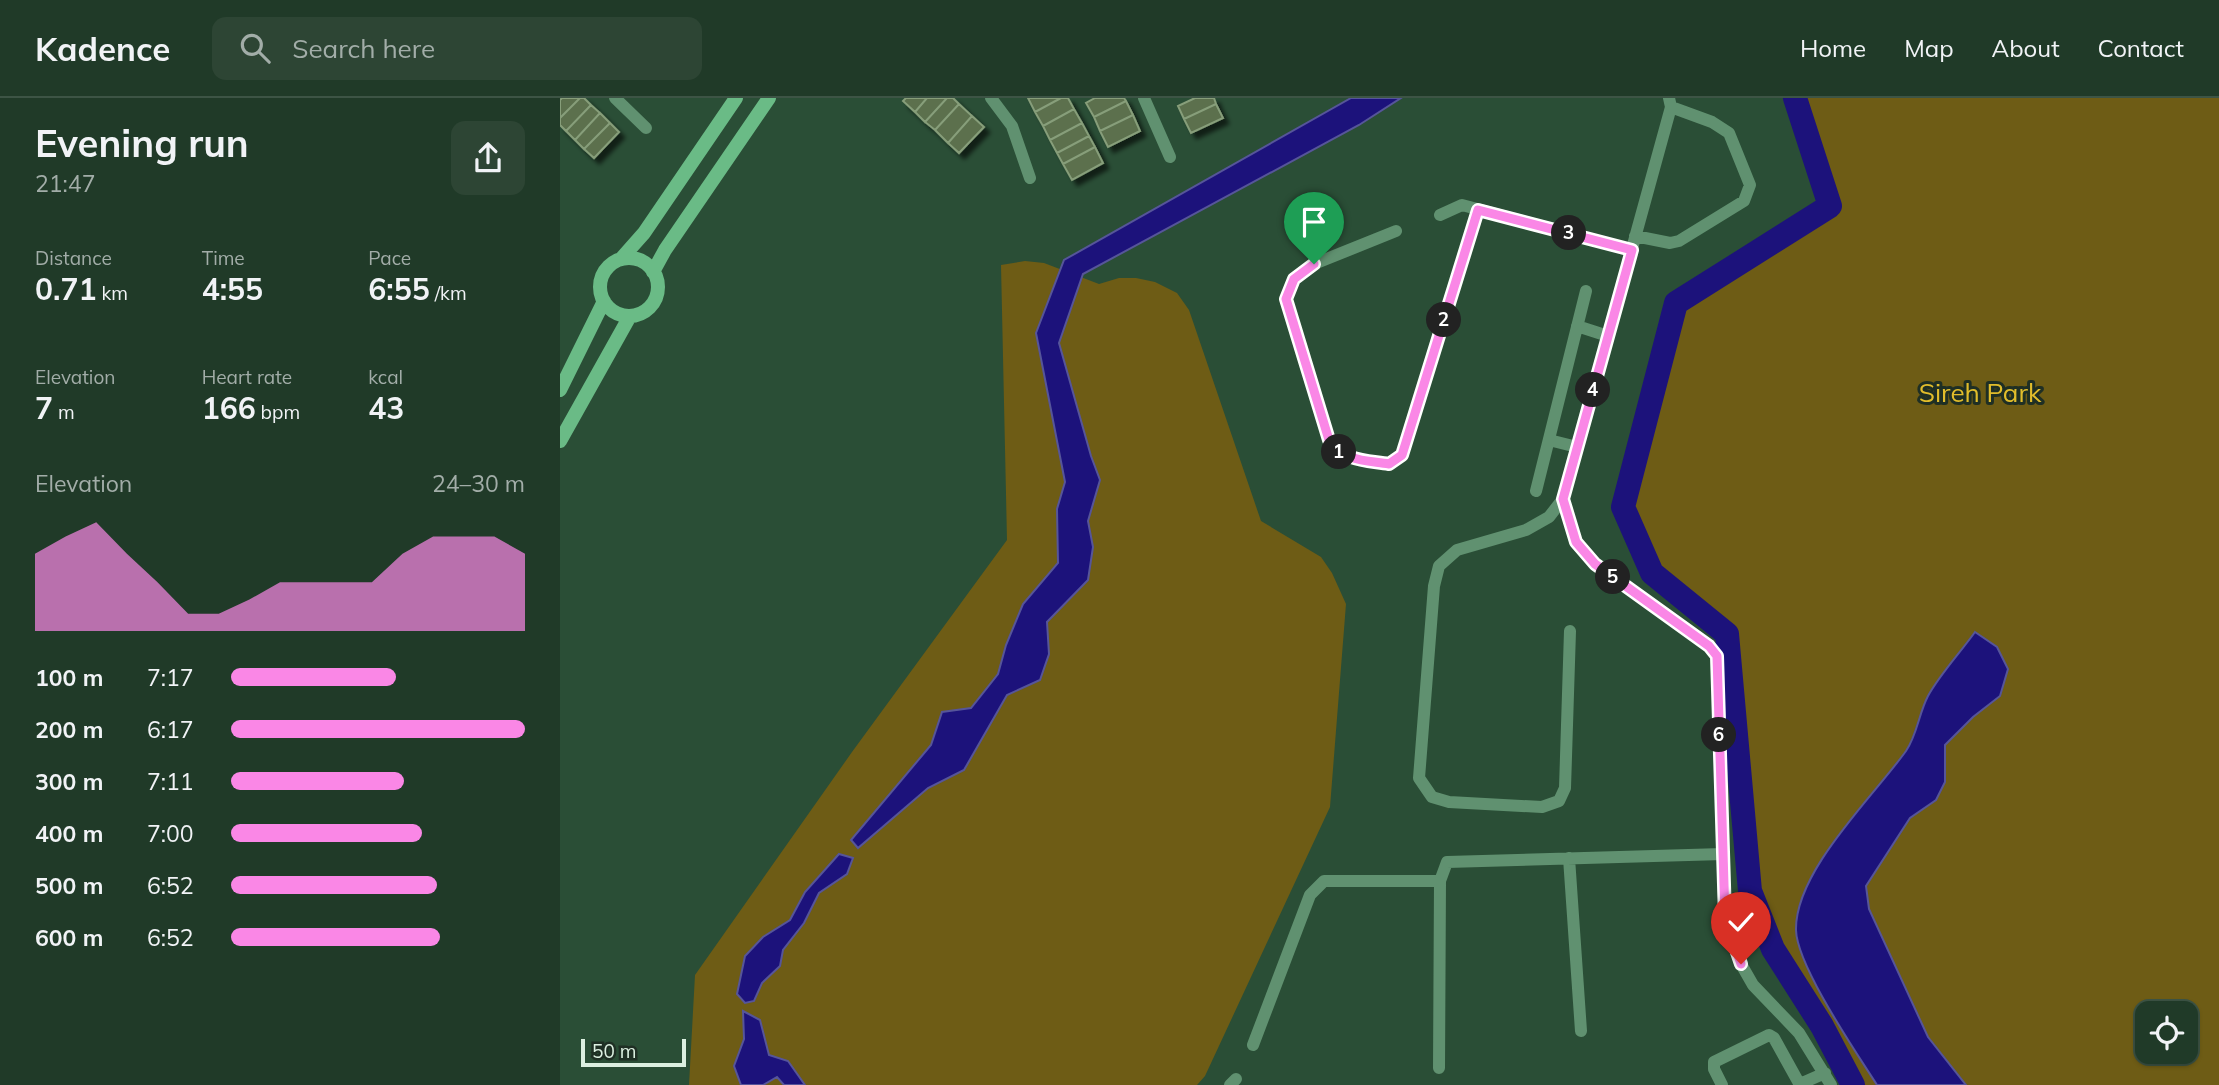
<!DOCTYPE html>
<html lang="en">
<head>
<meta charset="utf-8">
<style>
  body { margin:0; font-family:Mulish,sans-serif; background:#2d4534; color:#f1f3f6; height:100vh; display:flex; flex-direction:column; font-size:26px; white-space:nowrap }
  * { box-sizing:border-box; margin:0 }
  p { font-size:23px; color:#a2ada8 }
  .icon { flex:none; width:38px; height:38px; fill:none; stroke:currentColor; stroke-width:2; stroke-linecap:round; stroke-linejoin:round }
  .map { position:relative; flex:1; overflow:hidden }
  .details { display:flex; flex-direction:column; background:#203a28; width:560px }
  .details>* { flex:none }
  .controls { position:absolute; left:1575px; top:903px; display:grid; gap:14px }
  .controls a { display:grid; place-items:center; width:63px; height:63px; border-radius:14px; background:#203a28; box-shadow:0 2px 5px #0004,0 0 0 2px #3d5445; font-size:35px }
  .scale { position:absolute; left:21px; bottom:18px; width:105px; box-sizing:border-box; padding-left:7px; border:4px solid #dcf0e1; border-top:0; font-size:19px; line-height:24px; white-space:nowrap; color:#dcf0e1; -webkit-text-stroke:5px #1f2f24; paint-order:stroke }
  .pin { position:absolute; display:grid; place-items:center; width:60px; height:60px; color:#fff; margin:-72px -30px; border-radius:50% 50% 50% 0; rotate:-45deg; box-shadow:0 0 7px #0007 }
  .pin .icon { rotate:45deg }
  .km { position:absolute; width:35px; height:35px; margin:-18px; border-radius:50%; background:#222; color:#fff; font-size:19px; line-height:35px; text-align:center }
  .round { display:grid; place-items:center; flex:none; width:74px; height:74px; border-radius:14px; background:#2d4534 }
  .head { display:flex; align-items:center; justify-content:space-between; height:119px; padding:0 35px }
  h1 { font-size:38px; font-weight:700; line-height:52px }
  .metrics { display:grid; grid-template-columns:repeat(3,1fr); gap:10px; height:119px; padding:7px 35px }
  .metrics div { display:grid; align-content:center }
  .metrics b { font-size:30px; font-weight:700 }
  .metrics small { font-size:19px; font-weight:400 }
  .metrics p { font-size:19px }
  .chart { height:196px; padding:14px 35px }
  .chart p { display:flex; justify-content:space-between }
  .chart svg { width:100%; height:126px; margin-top:7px; fill:#fa87e6; opacity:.7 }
  ul { padding:0 35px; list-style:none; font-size:23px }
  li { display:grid; grid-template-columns:112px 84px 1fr; align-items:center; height:52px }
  li i { height:18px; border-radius:9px; background:#fa87e6 }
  header { display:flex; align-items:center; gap:42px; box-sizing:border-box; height:98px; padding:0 35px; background:#203a28; border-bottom:2px solid #3d5445 }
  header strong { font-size:33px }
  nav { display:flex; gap:38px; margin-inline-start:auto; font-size:24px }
  .search { width:490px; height:63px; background:#2d4534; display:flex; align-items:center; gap:18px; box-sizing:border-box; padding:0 24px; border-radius:14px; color:#a2ada8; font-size:26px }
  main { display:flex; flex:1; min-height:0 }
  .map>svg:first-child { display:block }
</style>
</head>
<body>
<header>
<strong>Kadence</strong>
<div class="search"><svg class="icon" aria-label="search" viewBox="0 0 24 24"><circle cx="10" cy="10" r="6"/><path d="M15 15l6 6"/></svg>Search here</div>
<nav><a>Home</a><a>Map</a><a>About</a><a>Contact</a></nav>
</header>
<main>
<section class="details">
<div class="head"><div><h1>Evening run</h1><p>21:47</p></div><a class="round"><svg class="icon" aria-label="share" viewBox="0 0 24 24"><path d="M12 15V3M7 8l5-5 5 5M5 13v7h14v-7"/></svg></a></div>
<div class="metrics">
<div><p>Distance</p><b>0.71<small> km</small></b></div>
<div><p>Time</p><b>4:55</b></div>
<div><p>Pace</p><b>6:55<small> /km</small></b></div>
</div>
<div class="metrics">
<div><p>Elevation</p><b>7<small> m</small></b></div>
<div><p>Heart rate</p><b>166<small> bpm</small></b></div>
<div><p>kcal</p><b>43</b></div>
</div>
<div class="chart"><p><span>Elevation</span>24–30 m</p>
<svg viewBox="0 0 160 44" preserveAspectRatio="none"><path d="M0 44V17L10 11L20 6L30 17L40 27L50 38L60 38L70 33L80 27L90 27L100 27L110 27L120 17L130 11L140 11L150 11L160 17V44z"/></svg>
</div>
<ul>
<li><b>100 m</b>7:17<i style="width:56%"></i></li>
<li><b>200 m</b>6:17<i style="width:100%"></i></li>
<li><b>300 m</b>7:11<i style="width:59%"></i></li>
<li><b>400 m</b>7:00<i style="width:65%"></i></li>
<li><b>500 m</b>6:52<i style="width:70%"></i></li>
<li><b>600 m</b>6:52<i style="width:71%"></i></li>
</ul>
</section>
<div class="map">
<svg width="1659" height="987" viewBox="0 0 1659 987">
  <defs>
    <filter id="shadow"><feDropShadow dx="5.5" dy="5.5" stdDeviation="2" flood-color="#0009"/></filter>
  </defs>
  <rect width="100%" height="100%" fill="#2a4e36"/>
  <path fill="#6e5c15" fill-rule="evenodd" d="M1235,0H1659V987H1406L1368,939L1309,811L1306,787L1350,720L1376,702L1385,684V647L1413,618L1440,598H1368L1348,650L1260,764L1289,944L1317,987H1293L1262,928L1213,851L1190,793L1167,536L1092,475L1063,409L1116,205L1270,108ZM1587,915H1626V954H1587Z
    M465,163L484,165L539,186L559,180H576L595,184L617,195L629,212L701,423L761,459L772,475L786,506L770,709L645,978L637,987H129L135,877L292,654L447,442L441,167Z"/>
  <path fill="#1c127b" stroke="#56559a" stroke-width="2" d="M791,0H841L799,27L523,176L499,245L531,358L540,382L528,423L533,449L528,482L487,524L489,556L480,582L447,597L404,672L368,690L298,750L291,742L371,647L382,614L411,610L438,576L446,547L463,506L498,465L497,411L505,384L476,235L504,162Z
    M1415,534L1437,549L1448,571L1440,598L1413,619L1385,647V684L1376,702L1350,720L1306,788L1309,811L1368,939L1406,987H1317C1296,954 1237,868 1236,832C1235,773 1313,699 1346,653C1357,637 1359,615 1368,598C1380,576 1400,555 1415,534Z
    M279,756L293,760L287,776L259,795L244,825L223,852L220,868L202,885L194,903L185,905L177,896L185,858L203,839L230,822L245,794Z
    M183,913L200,922L209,957L228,963L245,987H224L217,979L203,987H181L174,968L184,941Z"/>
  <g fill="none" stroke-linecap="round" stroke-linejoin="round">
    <path stroke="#1c127b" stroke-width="24" d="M1235,0L1270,108L1116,205L1063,409L1092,475L1167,536L1190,793L1213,851L1262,928L1293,987"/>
  </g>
  <path fill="#5b704e" stroke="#879e7a" stroke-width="2" filter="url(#shadow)" d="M2,0H20L0,20V2Z
    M20,0H24L31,7L6,33L0,27V20Z
    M346,0H367L355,14L343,3Z
    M367,0H387L365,24L355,14Z
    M387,0H393L399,6L375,32L365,24Z
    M468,0H501L475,14Z
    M501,0H508L514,11L483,28L475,14Z
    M535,0H564L566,3L534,19L526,5Z
    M635,0H654L656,6L624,21L618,8Z
    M566,3L573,17L540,33L534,19Z
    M399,6L412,18L388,45L375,32Z
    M656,6L663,20L631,35L624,21Z
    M31,7L40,15L15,42L6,33Z
    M514,11L522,25L490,42L483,28Z
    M40,15L50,25L24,51L15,42Z
    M573,17L580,33L548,49L540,33Z
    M412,18L424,29L399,55L388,45Z
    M50,25L59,34L34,60L24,51Z
    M522,25L529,38L497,55L490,42Z
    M529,38L535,49L503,66L497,55Z
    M535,49L543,65L512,82L503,66Z"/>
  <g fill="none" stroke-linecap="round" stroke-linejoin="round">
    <path stroke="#609170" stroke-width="12" d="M55,0L86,30
      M431,0L452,28L470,80
      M584,0L610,59
      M880,117L902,107L1072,152
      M836,133L754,166L734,181L726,201L769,342C786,364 804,362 829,366L842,357L918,112
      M1075,138L1110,145L1119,143L1184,103L1190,87L1169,35L1152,24L1111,9
      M1017,228L1048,238
      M989,342L1017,349
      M976,393L1026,193
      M1003,401L1016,445L1035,466L1149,548L1157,558L1165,819L1181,866L1193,887L1239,935L1271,987
      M1010,533L1005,690L999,703L982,709L889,704L872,699L859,680L874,488L879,468L897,452L966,432L989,419L1003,401L1111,9L1109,0
      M1009,760L1021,933
      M693,947L750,797L764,783H880
      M879,970L880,783L887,764L1163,756
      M1240,986L1265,975
      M670,987L676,981
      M1162,987L1154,971V964L1209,937L1214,940L1240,987"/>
    <path stroke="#6abb86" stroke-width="14" d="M40 189a29 29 0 1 1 58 0a29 29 0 1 1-58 0Z
      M61,161L84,135L176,0
      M93,174L105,152L209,0
      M0,292L44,203
      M0,343L70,218"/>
  </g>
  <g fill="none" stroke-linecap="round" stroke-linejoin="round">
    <g stroke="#fff" stroke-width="14">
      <path id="route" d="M754,166L734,181L726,201L769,342C786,364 804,362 829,366L842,357L918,112L1072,152L1003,401L1016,444L1035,466L1149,548L1157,558L1165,819L1181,866"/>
    </g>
    <use href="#route" stroke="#fa87e6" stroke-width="9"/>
  </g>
  <g text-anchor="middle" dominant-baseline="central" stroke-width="6" stroke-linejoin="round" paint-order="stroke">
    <g font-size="26" fill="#e1bd2b" stroke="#1f2f24">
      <text x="1420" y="294">Sireh Park</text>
    </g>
  </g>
</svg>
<div class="controls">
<a><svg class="icon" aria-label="locate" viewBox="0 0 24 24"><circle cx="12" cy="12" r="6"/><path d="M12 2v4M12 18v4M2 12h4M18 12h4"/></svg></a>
</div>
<div class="scale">50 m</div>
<div class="pin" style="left:754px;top:166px;background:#1e9e55"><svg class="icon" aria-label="arrive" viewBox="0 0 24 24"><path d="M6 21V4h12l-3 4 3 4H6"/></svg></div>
<div class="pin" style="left:1181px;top:866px;background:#d93025"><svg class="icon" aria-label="check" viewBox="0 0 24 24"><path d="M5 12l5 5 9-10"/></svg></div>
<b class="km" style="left:779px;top:354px">1</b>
<b class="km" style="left:884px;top:222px">2</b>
<b class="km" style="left:1009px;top:135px">3</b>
<b class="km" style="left:1033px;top:292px">4</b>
<b class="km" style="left:1053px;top:479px">5</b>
<b class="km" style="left:1159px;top:637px">6</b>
</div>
</main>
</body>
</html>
